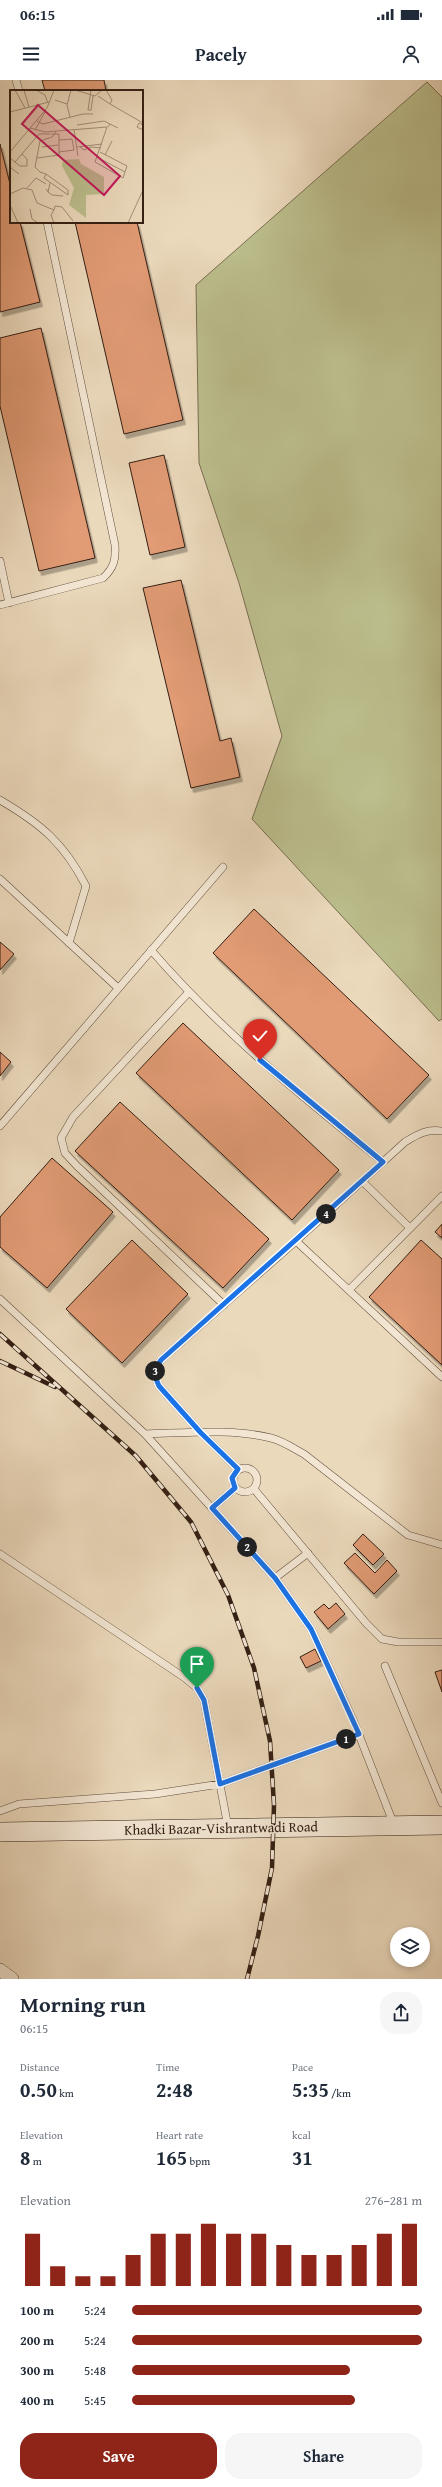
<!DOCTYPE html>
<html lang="en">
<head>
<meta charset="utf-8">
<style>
  body { margin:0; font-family:"Gentium Book Plus",serif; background:#f6f6f7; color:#1f2937; height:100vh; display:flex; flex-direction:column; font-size:15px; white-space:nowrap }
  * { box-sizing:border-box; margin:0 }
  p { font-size:13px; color:#747a83 }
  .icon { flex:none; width:22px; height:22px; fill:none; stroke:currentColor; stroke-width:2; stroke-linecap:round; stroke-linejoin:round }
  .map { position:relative; height:1899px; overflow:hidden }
  .drawer { display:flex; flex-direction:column; background:#fff; flex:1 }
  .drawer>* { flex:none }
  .tools { position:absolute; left:390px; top:1847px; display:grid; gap:8px }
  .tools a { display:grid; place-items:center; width:40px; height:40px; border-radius:50%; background:#fff; box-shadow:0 2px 6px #0003; font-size:20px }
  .pin { position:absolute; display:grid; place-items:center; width:34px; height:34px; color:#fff; margin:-41px -17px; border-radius:50% 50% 50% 0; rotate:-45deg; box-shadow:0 0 4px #0007 }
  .pin .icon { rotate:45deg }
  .km { position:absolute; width:20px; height:20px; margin:-10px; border-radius:50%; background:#222; color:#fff; font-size:11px; line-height:20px; text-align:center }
  .round { display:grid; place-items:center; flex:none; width:42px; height:42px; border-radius:16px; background:#f6f6f7 }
  .summary { display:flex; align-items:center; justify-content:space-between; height:68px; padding:0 20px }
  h1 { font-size:22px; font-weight:700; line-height:30px }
  .stats { display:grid; grid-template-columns:repeat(3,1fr); gap:6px; height:68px; padding:4px 20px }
  .stats div { display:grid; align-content:center }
  .stats b { font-size:20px; font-weight:700 }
  .stats small { font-size:11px; font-weight:400 }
  .stats p { font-size:11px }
  .chart { height:112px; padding:8px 20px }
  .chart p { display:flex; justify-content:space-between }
  .chart svg { width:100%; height:72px; margin-top:4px; stroke:#8f2418; stroke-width:6 }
  .primary-button { display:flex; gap:8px; margin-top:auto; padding:8px 20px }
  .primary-button a { flex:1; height:46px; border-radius:16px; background:#8f2418; color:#fff; font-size:16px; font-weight:700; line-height:46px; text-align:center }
  .primary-button a+a { background:#f6f6f7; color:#1f2937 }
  ul { padding:0 20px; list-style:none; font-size:13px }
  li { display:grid; grid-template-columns:64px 48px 1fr; align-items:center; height:30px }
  li i { height:10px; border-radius:5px; background:#8f2418 }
  .status { display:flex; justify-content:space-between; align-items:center; height:28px; padding:0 20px; background:#fff; direction:ltr }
  .status svg { height:11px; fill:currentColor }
  header { display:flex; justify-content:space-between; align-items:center; height:52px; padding:0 20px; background:#fff; font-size:18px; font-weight:700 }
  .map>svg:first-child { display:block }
</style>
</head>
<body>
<div class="status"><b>06:15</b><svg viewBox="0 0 49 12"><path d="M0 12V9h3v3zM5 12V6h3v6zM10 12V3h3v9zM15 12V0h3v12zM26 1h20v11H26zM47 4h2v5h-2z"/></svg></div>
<header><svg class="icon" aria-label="menu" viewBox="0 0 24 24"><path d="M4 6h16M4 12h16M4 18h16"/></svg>Pacely<svg class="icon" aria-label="person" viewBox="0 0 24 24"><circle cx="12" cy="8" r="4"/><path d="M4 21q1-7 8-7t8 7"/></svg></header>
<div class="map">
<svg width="442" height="1899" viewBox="0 0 442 1899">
  <defs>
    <filter id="shadow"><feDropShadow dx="2.5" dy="4.5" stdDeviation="0" flood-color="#0004"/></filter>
  </defs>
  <rect width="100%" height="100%" fill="#ebd9bc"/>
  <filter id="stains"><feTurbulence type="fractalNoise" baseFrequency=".005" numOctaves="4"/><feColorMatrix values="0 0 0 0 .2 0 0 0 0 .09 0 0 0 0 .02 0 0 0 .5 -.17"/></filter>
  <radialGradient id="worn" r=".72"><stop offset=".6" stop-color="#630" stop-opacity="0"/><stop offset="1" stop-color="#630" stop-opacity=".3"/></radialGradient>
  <path fill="#bcbe8d" stroke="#786e50" d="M427,2L442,17V939L439,941L252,739L282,656L239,503L199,383L196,205Z"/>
  <path fill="#e19b74" stroke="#341f14" filter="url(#shadow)" d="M42,0H104L106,11H45Z
    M0,64L11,108V142H20L40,222L0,232Z
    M75,142H137L183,340L124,354Z
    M41,248L95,478L39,491L0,326V258Z
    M164,375L185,467L150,475L129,383Z
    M181,500L220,661L231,658L240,697L191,708L143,508Z
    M254,829L429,995L387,1039L213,873Z
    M0,862L14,874L0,890Z
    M183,943L339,1090L292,1140L136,993Z
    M0,972L11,982L0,996Z
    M120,1022L269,1159L223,1208L75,1071Z
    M52,1078L113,1132L47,1208L0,1167V1137Z
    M442,1144V1158L435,1152Z
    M132,1160L188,1214L122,1283L66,1229Z
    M421,1160L442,1179V1285L369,1217Z
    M363,1454L384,1474L373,1485L353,1465Z
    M355,1473L375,1493L387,1480L397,1491L374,1514L344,1483Z
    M336,1523L345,1534L328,1549L314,1532L324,1524L329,1529Z
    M315,1569L321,1581L306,1588L300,1577Z
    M442,1590V1612L435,1592Z"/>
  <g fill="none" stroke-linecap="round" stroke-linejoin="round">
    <g stroke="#624e3e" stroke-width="8">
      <path id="lane" d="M16,0L19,11
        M0,481L9,523
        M0,525L103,498C114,488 116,479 115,465L47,142
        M0,720C41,744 64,763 86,806L69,863
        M0,799L118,908
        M151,870C220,950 301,1016 383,1082
        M188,913L73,1037L61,1058L65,1073L77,1086L224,1225
        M0,1046L223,787
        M362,1101L410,1148
        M296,1161L442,1297
        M349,1210L442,1116
        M0,1219L145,1354L275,1498L311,1549L354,1642L394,1745
        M145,1354C185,1353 231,1348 271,1358C283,1361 293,1368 304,1374L408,1455L442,1465
        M233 1400a12 12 0 1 1 24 0a12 12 0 1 1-24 0Z
        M238,1389L201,1353L159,1306C154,1295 154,1290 161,1280L296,1161L405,1062C418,1054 426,1049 442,1051
        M254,1409L366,1543L382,1559L398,1562H442
        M212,1428L235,1408
        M0,1474L185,1598L197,1608L204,1620L228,1747
        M275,1498L308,1473
        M385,1586L442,1723
        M0,1731L19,1724L155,1714L220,1704L359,1654"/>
    </g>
    <g stroke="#624e3e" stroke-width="14">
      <path id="street" d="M0,1890L12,1899"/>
    </g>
    <g stroke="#341f14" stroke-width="20">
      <path id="secondary" d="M0,1752L442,1745"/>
    </g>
    <use href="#lane" stroke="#f2e6d3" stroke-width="7"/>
    <use href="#street" stroke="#f2e6d3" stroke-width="13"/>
    <use href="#secondary" stroke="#f2e6d3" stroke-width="19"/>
    <g stroke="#341f14" stroke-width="4.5">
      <path id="rail" d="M0,1254L136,1376L191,1442L228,1515L254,1588L270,1661L274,1725L272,1788L258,1856L247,1899
        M0,1281L55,1307"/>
    </g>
    <use href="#rail" stroke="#f2e6d3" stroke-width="3" stroke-dasharray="9" stroke-linecap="butt"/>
  </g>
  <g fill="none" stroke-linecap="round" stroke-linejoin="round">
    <g stroke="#fff" stroke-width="8">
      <path id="route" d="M197,1608L204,1620L220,1704L359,1654L311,1549L275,1498L212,1428L235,1408L232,1398L238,1389L201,1353L159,1306C154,1295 154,1290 161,1280L383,1082L260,980"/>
    </g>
    <use href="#route" stroke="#1a73e8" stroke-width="5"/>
  </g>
  <g text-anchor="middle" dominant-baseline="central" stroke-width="3" stroke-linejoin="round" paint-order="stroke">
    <g font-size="14" fill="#341f14" stroke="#f2e6d3">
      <text transform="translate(221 1748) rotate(-1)">Khadki Bazar-Vishrantwadi Road</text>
    </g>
  </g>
  <g transform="translate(10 10)">
    <rect width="133" height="133" fill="#ebd9bc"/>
    <path d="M69,69L71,74L94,87V104L76,105V128L59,115L64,98L52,76L53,70Z" fill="#bcbe8d"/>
    <path fill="none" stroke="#a28f79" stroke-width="1" d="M5,0L15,18M14,0L19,17M26,0L35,5L38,13M65,0L85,6L92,0M81,0L78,20H81L83,6M96,0L102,10L100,14L133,33M88,6L100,14M45,10L57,14M0,22L39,12M60,27L57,15L61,0M27,31L33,34L73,24H83M67,35L94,31L100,34M133,35L129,33L127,37L133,40M98,37L100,34L108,38M20,38L35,42L97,37L85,72L113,88L117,76L90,62M25,40L36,20M64,40L68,66M49,50L62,49L64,60M32,57L48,55M67,57L92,54M70,57L74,60L81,57L91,58M0,62L37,18L44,0M49,62L64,60M95,65L102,51M87,67L115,82M0,68L5,72L29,44H40M27,68L49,65V44H41M5,72L10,76H17V69L12,64M0,74L1,78L9,84M36,84L34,88L58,105V100L36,84L30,82L25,77L30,51L42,47L46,42M17,98L26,88L36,94M36,99L38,102L40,93M38,102L42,105L53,106M0,104L13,98L22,100L27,113L44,120L45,116L52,117L63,131M0,115L8,133M20,119L22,129L28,133M44,120L41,125L44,133M118,133L133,100"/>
    <path fill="#c2185b" fill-opacity="0.15" stroke="#c2185b" stroke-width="2" d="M28,15L110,86L94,105L12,34Z"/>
    <rect width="133" height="133" fill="none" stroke="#341f14" stroke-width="2"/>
  </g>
  <rect width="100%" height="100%" filter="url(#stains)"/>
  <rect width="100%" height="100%" fill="url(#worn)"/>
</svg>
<div class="tools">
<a><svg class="icon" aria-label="layers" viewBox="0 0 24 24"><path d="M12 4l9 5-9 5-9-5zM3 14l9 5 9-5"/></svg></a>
</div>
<div class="pin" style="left:197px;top:1608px;background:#1e9e55"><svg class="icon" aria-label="arrive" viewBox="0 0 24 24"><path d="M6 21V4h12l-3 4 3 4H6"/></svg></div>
<div class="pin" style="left:260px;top:980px;background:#d93025"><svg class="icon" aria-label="check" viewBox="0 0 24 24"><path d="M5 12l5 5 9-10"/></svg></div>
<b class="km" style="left:346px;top:1659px">1</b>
<b class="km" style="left:247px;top:1467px">2</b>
<b class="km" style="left:155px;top:1291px">3</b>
<b class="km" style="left:326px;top:1134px">4</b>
</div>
<section class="drawer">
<div class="summary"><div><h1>Morning run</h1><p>06:15</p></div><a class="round"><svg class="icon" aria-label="share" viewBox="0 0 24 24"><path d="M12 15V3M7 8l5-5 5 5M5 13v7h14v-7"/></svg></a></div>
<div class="stats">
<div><p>Distance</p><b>0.50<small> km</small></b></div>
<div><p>Time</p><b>2:48</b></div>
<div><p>Pace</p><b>5:35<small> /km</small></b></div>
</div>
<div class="stats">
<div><p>Elevation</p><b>8<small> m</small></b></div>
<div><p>Heart rate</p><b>165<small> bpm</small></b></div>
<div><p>kcal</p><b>31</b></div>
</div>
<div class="chart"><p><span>Elevation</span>276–281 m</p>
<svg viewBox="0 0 160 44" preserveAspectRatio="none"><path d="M5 44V12M15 44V32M25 44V38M35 44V38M45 44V25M55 44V12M65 44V12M75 44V6M85 44V12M95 44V12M105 44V19M115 44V25M125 44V25M135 44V19M145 44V12M155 44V6"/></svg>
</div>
<ul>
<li><b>100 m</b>5:24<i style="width:100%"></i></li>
<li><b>200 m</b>5:24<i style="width:100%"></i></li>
<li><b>300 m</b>5:48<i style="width:75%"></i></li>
<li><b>400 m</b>5:45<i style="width:77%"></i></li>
</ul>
<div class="primary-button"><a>Save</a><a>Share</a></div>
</section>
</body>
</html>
